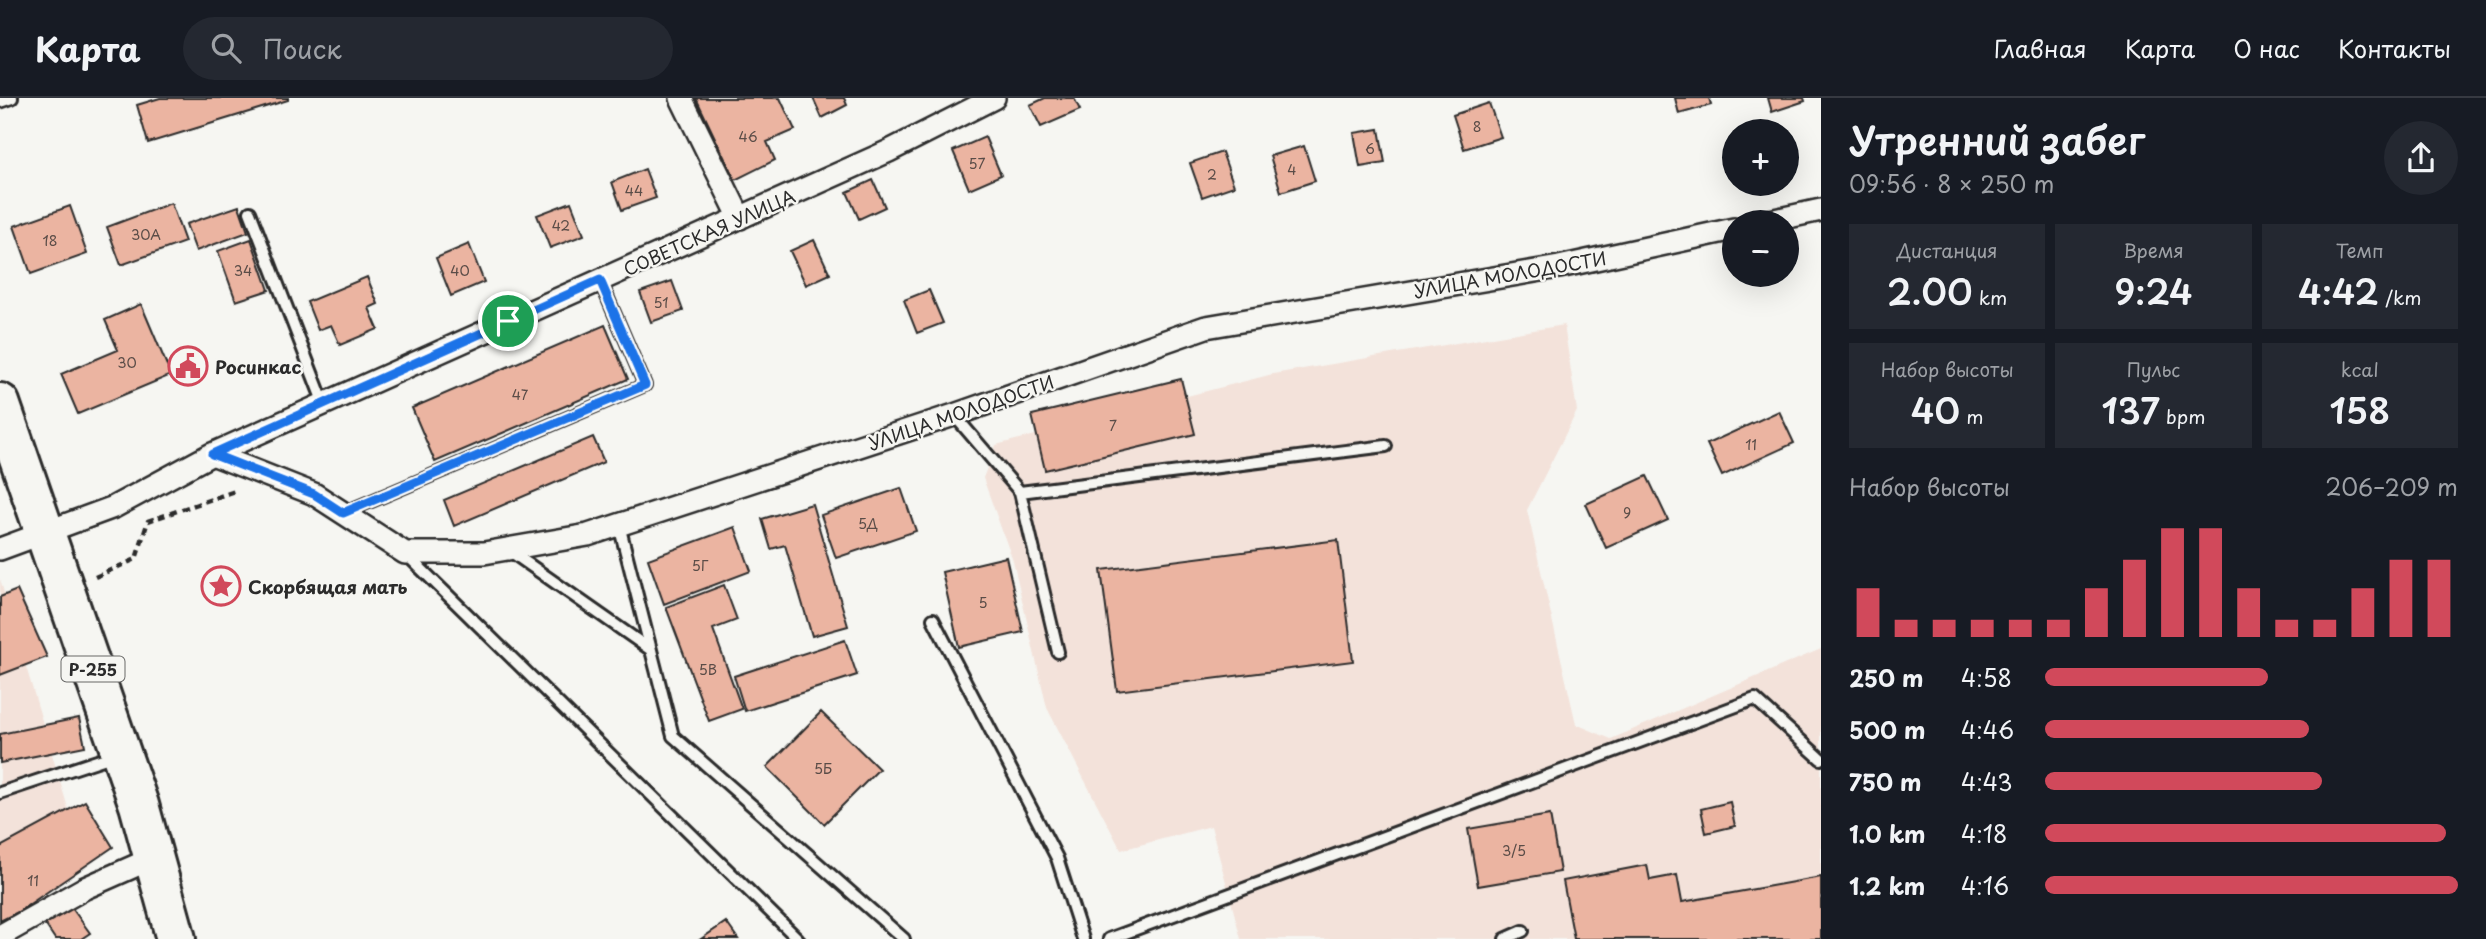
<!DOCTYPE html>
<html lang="ru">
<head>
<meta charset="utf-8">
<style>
  body { margin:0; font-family:"Playpen Sans",sans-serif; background:#242831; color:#f1f3f6; height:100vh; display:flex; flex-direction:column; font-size:26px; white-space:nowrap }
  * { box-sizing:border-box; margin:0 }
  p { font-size:23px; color:#9ea1a6 }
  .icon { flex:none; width:38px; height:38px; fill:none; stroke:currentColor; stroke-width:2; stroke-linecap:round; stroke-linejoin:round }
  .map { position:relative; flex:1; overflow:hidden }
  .side { display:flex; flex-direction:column; background:#171b24; width:665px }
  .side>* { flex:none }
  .controls { position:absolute; left:1722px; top:21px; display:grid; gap:14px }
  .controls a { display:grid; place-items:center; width:77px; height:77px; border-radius:50%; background:#171b24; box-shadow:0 7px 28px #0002; font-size:35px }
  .pin { position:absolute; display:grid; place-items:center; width:60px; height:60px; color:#fff; margin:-30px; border:4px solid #fff; border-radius:50%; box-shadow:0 2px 7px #0007 }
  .round { display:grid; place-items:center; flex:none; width:74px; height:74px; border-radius:37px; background:#242831 }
  .overview { display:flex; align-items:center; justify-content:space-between; height:119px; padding:0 28px }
  h1 { font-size:38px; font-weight:600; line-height:52px }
  .figures { display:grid; grid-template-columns:repeat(3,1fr); gap:10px; height:119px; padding:7px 28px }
  .figures div { display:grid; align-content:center; border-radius:0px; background:#242831; text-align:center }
  .figures b { font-size:35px; font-weight:600 }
  .figures small { font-size:19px; font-weight:400 }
  .figures p { font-size:19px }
  .chart { height:196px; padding:14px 28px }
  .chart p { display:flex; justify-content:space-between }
  .chart svg { width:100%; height:126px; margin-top:7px; stroke:#d1495b; stroke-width:6 }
  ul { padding:0 28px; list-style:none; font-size:23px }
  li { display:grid; grid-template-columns:112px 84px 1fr; align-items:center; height:52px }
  li i { height:18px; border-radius:9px; background:#d1495b }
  header { display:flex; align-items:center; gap:42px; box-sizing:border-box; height:98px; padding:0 35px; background:#171b24; border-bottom:2px solid #363941 }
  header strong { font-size:33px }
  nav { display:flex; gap:38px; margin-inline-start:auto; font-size:24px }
  .search { width:490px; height:63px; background:#242831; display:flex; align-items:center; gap:18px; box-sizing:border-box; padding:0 24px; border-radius:38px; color:#9ea1a6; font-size:26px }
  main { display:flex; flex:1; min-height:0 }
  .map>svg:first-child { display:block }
</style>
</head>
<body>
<header>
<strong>Карта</strong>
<div class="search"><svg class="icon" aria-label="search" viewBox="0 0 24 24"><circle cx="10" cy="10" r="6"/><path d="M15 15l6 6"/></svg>Поиск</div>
<nav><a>Главная</a><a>Карта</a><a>О нас</a><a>Контакты</a></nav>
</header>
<main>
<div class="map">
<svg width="1821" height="841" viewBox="0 0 1821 841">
  <rect width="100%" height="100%" fill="#f6f6f2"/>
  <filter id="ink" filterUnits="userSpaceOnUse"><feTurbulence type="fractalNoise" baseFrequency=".0143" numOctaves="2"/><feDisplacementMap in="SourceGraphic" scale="14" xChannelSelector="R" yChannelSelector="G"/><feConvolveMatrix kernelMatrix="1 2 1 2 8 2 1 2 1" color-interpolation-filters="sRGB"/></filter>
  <g filter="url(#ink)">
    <path fill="#f3e2da" d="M1564,227L1577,313L1527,412L1576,626L1611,641L1821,551V841H1241L1211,728L1121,752L1047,610L1013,463L983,380L996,347L1273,276Z
      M0,481L81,754L0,799Z"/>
    <path fill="#ebb4a1" stroke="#2b2b2b" stroke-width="2" d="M160,0H288V2L148,45L137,7Z
      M696,0H780L795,32L767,44L775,62L735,82Z
      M813,0H844L847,7L822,20Z
      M1045,0H1074L1080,12L1041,29L1030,7Z
      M1675,0H1709L1711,7L1679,16Z
      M1768,0H1804L1805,3L1772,14Z
      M1489,5L1501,39L1464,51L1453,17Z
      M1379,31L1385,65L1360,69L1354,35Z
      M985,39L1001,77L969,91L953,53Z
      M1304,48L1315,83L1281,94L1270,58Z
      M1222,54L1234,88L1202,99L1190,65Z
      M645,71L656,100L622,112L612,84Z
      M873,82L885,109L859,121L847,94Z
      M571,104L584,137L550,150L537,117Z
      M171,105L185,144L121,167L107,129Z
      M70,108L87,156L31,176L14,128Z
      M239,108L248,134L196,153L186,126Z
      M251,141L269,192L236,203L218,153Z
      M814,142L830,176L806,187L790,153Z
      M469,146L484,184L451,198L436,160Z
      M367,179L378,206L369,210L378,231L340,247L331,227L318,232L307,204Z
      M672,183L683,213L651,224L640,194Z
      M929,192L943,225L917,235L904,202Z
      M141,206L171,277L78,316L61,276L118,252L105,222Z
      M605,227L628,281L435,364L412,310Z
      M1181,281L1195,336L1045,372L1032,317Z
      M1779,313L1794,345L1722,378L1707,346Z
      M593,339L604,364L454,428L444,402Z
      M1647,378L1668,422L1606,450L1586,406Z
      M901,390L916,433L836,460L821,417Z
      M812,406L848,528L812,538L785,447L771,451L762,421Z
      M735,429L751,473L664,506L648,461Z
      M1338,442L1353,563L1117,593L1101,472Z
      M1006,459L1023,534L959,549L942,474Z
      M724,487L737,522L713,531L742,611L709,623L666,509Z
      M17,492L47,559L0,577V499Z
      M845,542L857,577L745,613L734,578Z
      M821,614L879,671L824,726L767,669Z
      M79,620L85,648L0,665V636Z
      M85,703L113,749L18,814L0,823V749Z
      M1730,704L1735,728L1706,735L1701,711Z
      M1550,717L1560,774L1478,788L1468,731Z
      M1647,767L1650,782L1677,777L1682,804L1821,779V841H1574L1563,783Z
      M69,806L90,835L81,841H55L43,823Z
      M726,824L738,841H701Z"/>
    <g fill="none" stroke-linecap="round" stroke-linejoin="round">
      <g stroke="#2b2b2b" stroke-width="16">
        <path id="lane" d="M0,4L12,0
          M250,114L324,306
          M954,317L1020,394L1386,348
          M1020,394L1058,554
          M343,415L645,287L600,182
          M619,427L673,638L904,841
          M507,451L651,552
          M407,457L798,841
          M933,521L1057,760L1083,841
          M0,695L115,657
          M1109,841L1755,601L1821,661
          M1505,841L1523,833"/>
      </g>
      <g stroke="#2b2b2b" stroke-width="26">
        <path id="street" d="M681,0L740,120
          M1765,124L1821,112
          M212,356L314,396L405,455H484L588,437L954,317L1206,229L1559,169L1734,131
          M0,451L114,409L212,356L889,53L994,0
          M0,838L85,790L153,760"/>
      </g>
      <g stroke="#2b2b2b" stroke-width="44">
        <path id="highway" d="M0,305L139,707L176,841"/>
      </g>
      <path stroke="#2b2b2b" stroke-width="4.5" stroke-dasharray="7 5" stroke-linecap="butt" d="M95,479L136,461L148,423L238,392"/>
      <use href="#lane" stroke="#f6f6f2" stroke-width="10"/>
      <use href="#street" stroke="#f6f6f2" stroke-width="21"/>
      <use href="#highway" stroke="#f6f6f2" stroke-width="38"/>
    </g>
  </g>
  <g fill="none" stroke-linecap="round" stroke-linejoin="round" filter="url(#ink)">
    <g stroke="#fff" stroke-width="14">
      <path id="route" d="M600,182L645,287L343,415L314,396L212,356Z"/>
    </g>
    <use href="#route" stroke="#1a73e8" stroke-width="9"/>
  </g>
  <defs>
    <g id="civic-ring" transform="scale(2.0125)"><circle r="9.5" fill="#f6f6f2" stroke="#d1495b" stroke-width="1.5"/><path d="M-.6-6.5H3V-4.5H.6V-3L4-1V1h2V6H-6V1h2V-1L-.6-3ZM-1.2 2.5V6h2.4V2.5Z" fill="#d1495b"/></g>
    <g id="sight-ring" transform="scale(2.0125)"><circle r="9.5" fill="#f6f6f2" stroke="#d1495b" stroke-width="1.5"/><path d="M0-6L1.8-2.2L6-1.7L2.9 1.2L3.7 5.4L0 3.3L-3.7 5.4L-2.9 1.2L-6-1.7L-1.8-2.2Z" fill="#d1495b"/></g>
  </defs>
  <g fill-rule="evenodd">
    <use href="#civic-ring" x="188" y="268"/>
    <use href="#sight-ring" x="221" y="488"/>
  </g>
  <g text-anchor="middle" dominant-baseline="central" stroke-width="5" stroke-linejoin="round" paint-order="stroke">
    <g font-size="14" fill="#5b4d48">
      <text x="1477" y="28">8</text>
      <text x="748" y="38">46</text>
      <text x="1370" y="50">6</text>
      <text x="977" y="65">57</text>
      <text x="1292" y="71">4</text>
      <text x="1212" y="76">2</text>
      <text x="634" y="92">44</text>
      <text x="561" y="127">42</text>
      <text x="146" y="136">30А</text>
      <text x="50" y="142">18</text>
      <text x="243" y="172">34</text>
      <text x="460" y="172">40</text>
      <text x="661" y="204">51</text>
      <text x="127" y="264">30</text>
      <text x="520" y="296">47</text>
      <text x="1113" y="327">7</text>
      <text x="1751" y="346">11</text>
      <text x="1627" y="414">9</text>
      <text x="868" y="425">5Д</text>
      <text x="700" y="467">5Г</text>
      <text x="983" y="504">5</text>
      <text x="708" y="571">5В</text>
      <text x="823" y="670">5Б</text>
      <text x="1514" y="752">3/5</text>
      <text x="33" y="782">11</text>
    </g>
    <rect fill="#f6f6f2" stroke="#686867" stroke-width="2" x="61.5" y="558.5" width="63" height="25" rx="5"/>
    <g font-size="16" font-weight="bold" fill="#2b2b2b">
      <text x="93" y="571">Р-255</text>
    </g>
    <g font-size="18" fill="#2b2b2b" stroke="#f6f6f2">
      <text transform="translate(709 134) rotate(-24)">СОВЕТСКАЯ УЛИЦА</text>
      <text transform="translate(1510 176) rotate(-10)">УЛИЦА МОЛОДОСТИ</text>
      <text transform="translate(961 314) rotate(-19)">УЛИЦА МОЛОДОСТИ</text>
    </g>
    <g font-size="18" font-weight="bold" fill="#2b2b2b" stroke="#f6f6f2" text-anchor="start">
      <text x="215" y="268">Росинкас</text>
      <text x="248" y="488">Скорбящая мать</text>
    </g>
  </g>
</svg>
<div class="controls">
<a>+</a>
<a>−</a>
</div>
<div class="pin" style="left:508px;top:223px;background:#1e9e55"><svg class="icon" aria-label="arrive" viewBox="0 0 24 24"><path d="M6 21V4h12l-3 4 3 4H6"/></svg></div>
</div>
<section class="side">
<div class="overview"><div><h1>Утренний забег</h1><p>09:56 · 8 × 250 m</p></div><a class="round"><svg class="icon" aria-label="share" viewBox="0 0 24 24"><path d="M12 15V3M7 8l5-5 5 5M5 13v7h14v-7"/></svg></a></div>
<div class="figures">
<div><p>Дистанция</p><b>2.00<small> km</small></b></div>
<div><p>Время</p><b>9:24</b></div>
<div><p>Темп</p><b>4:42<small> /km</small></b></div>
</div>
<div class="figures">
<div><p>Набор высоты</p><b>40<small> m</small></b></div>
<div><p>Пульс</p><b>137<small> bpm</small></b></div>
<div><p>kcal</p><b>158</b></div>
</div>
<div class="chart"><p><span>Набор высоты</span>206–209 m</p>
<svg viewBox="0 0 160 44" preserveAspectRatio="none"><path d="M5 44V27M15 44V38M25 44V38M35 44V38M45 44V38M55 44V38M65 44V27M75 44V17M85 44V6M95 44V6M105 44V27M115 44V38M125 44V38M135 44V27M145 44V17M155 44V17"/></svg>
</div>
<ul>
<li><b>250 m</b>4:58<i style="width:54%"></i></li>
<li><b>500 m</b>4:46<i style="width:64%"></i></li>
<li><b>750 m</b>4:43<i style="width:67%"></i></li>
<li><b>1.0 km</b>4:18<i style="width:97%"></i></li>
<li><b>1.2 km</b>4:16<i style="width:100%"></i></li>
</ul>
</section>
</main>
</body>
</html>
